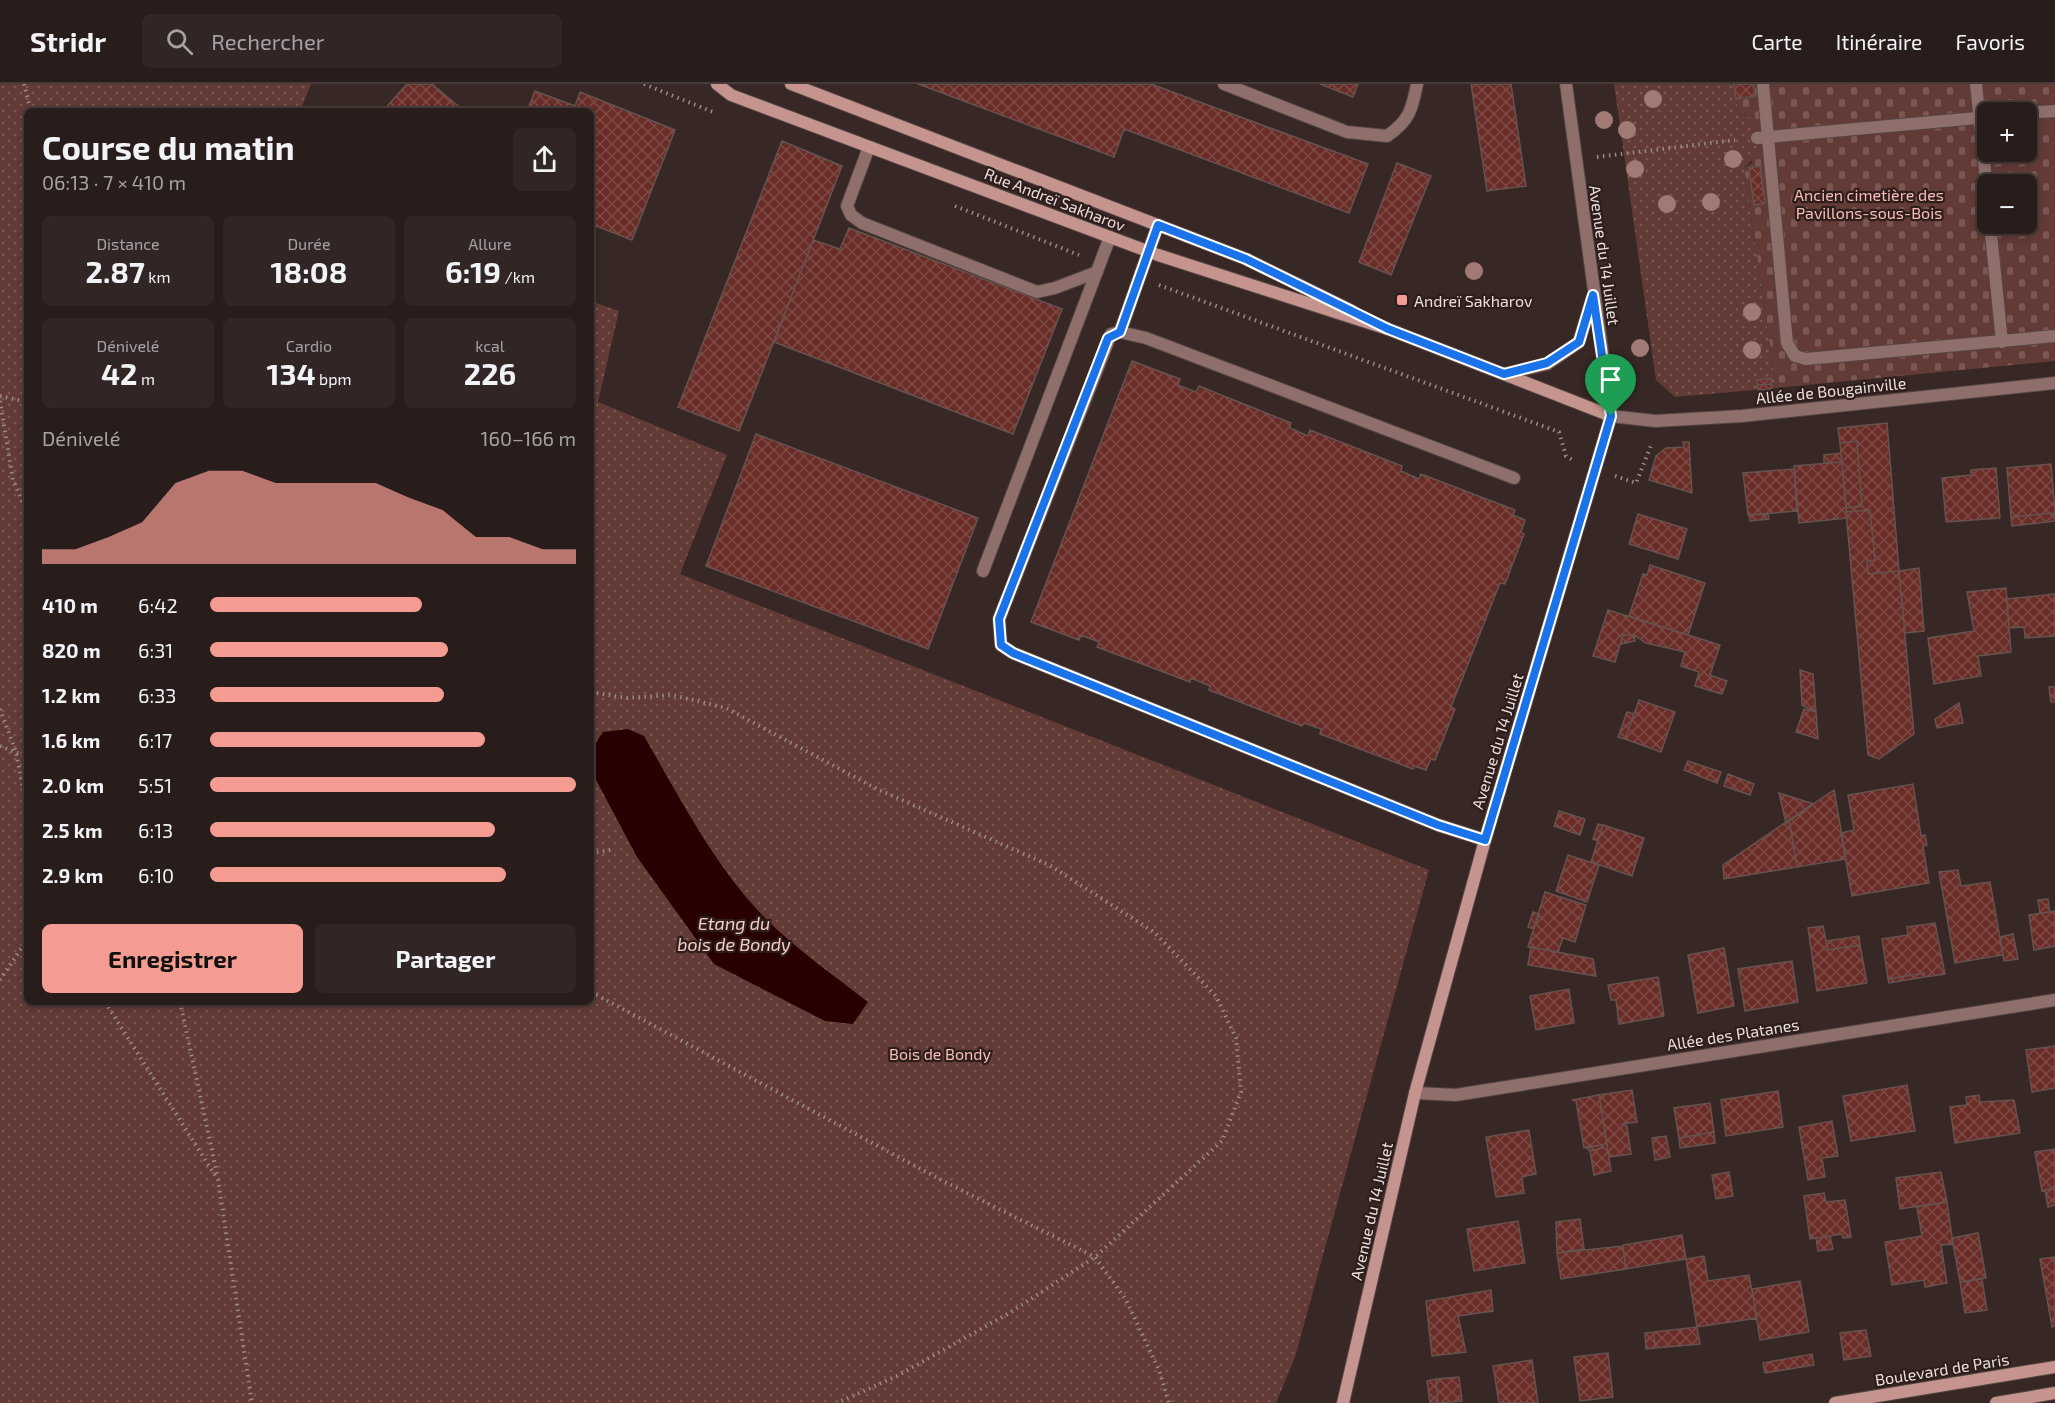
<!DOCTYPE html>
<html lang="fr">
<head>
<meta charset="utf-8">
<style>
  body { margin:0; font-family:"Exo 2",sans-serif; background:#312625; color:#f1f3f6; height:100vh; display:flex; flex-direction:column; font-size:22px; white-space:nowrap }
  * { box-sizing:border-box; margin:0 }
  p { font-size:20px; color:#a5a2a3 }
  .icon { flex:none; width:33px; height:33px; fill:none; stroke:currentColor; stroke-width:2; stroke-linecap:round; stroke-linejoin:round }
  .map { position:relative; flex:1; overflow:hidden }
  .side { position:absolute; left:24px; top:24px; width:570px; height:897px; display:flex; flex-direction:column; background:#291d1c; border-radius:9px; box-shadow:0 3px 9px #0003,0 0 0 2px #453b3b }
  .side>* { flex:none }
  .buttons { position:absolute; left:1977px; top:18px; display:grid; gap:12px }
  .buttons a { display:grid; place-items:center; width:60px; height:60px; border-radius:9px; background:#291d1c; box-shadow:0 3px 9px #0003,0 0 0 2px #453b3b; font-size:30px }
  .pin { position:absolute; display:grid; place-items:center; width:51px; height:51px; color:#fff; margin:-62px -26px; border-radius:50% 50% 50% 0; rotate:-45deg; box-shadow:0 0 6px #0007 }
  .pin .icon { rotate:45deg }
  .round { display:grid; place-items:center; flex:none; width:63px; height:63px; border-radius:9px; background:#312625 }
  .overview { display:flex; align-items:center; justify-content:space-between; height:102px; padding:0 18px }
  h1 { font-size:33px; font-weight:700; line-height:45px }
  .metrics { display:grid; grid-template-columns:repeat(3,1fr); gap:9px; height:102px; padding:6px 18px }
  .metrics div { display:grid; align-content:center; border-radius:9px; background:#312625; text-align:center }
  .metrics b { font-size:30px; font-weight:700 }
  .metrics small { font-size:16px; font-weight:400 }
  .metrics p { font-size:16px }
  .chart { height:168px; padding:12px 18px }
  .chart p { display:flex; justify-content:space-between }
  .chart svg { width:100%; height:108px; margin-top:6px; fill:#f59c92; opacity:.7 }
  .action { display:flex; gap:12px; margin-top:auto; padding:12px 18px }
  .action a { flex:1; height:69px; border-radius:9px; background:#f59c92; color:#111; font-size:24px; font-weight:700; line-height:69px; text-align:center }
  .action a+a { background:#312625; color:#f1f3f6 }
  ul { padding:0 18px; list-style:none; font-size:20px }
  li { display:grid; grid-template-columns:96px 72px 1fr; align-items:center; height:45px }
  li i { height:15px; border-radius:8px; background:#f59c92 }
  header { display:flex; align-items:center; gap:36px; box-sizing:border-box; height:84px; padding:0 30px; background:#291d1c; border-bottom:2px solid #453b3b }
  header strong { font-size:28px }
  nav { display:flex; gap:33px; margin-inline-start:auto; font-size:21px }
  .search { width:420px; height:54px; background:#312625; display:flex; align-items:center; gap:15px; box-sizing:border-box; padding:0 21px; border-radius:9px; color:#a5a2a3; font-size:22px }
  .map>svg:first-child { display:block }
</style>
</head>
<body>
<header>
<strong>Stridr</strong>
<div class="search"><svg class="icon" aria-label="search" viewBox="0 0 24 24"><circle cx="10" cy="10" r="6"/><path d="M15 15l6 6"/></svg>Rechercher</div>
<nav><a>Carte</a><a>Itinéraire</a><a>Favoris</a></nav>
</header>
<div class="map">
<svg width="2055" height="1319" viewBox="0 0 2055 1319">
  <defs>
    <pattern id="cemetery-stones" width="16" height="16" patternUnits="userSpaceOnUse" patternTransform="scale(1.5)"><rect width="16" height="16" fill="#633b36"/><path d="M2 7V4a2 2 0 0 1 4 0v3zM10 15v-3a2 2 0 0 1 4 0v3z" fill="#7a5753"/></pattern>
    <pattern id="park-dots" width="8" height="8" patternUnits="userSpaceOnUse" patternTransform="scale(1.5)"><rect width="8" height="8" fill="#633b36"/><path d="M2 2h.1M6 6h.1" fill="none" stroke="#7a5753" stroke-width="1.8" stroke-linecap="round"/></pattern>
    <pattern id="building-cross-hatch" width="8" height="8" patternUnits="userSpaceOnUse" patternTransform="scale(1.5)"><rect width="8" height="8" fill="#692c27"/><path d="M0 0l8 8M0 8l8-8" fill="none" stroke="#7f4a46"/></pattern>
  </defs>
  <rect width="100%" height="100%" fill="#372725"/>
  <path fill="url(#cemetery-stones)" fill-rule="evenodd" d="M1734,0H2055V277L1776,304L1744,84L1752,79L1745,31L1738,29ZM1988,28H2026V68H1988ZM1988,100H2026V140H1988Z"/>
  <path fill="url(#park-dots)" d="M0,0H311L300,27H27V918H591V217L619,227L598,318L727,371L680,490L1429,786L1295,1273L1276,1319H0Z
    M1614,0H1734L1738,29L1751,34L1756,45L1758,70L1744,84L1776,304L1675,313L1656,296Z"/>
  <path fill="#280001" d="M628,645L644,652C680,714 715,783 765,834C796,865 833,891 868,918L853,940L825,937L714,880L637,773L594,692L593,663L603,648Z"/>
  <path fill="url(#building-cross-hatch)" stroke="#655350" stroke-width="1.5" d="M407,0H432L464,27H383Z
    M918,0H1151L1368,80L1349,129L1124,45L1114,73Z
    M1320,0H1358L1353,13Z
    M1471,0H1511L1526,102L1487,107Z
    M1734,0H1753L1755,12L1736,15Z
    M535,7L575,22L580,8L675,46L632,156L591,140V27H527Z
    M782,57L842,82L739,347L678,323Z
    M1397,79L1431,92L1391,191L1359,178Z
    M1760,82L1765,119L1754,121L1749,84Z
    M849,144L1062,225L1013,350L774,258L813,156L840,165Z
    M1132,277L1180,295L1178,301L1196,308L1199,302L1291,339L1290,344L1308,352L1310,346L1402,382L1401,387L1419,395L1421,390L1515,426L1513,431L1525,436L1521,448L1524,450L1505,500L1500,499L1451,623L1455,625L1435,676L1431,675L1426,686L1414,682L1413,685L1320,650L1321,645L1304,639L1302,642L1209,606L1210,602L1191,594L1190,598L1097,563L1099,558L1081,551L1079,556L1031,538Z
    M1771,294V300L1758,301L1757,296Z
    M1771,300L1772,305L1758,306V301Z
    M1887,339L1899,487L1868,490L1867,477L1875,476L1870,426L1846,428V424L1862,422L1857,357L1840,359L1838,344Z
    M756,350L978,434L928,565L706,482Z
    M1857,357L1862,422L1846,424L1840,359Z
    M1683,358H1689L1692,409L1649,396L1656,372L1666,364L1684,363Z
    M1841,369L1842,378L1824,379V371Z
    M1842,378L1847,434L1799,439L1794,382Z
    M2051,380L2055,429L2011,433L2007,384Z
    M1996,384L2000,434L1946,438L1942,394L1971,391V386Z
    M1794,385L1797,427L1748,431L1743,389Z
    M1870,426L1875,476L1867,477L1868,490L1899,487L1914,650L1879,675L1868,671L1846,428Z
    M2055,429V437L2012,442L2011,433Z
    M1638,430L1687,445L1678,475L1629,460Z
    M1768,430L1769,435L1750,437L1749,431Z
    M1650,481L1705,499L1688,551L1629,532L1643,490L1647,491Z
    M1919,484L1924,547L1905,549L1899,487Z
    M2006,504L2011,568L1978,572L1981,592L1934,600L1928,554L1974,547L1967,508Z
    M2055,510V552L2025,554L2024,543L2009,544L2007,515Z
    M1608,526L1720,561L1710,591L1727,597L1722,610L1695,602L1699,588L1681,582L1685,568L1646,559L1634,551H1623L1615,578L1593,572Z
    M1623,551H1634L1635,557L1621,560Z
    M1800,586L1813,590L1816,628L1802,621Z
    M2049,603H2055V618H2051Z
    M1639,616L1675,628L1661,668L1625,655Z
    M1959,619L1963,639L1937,644L1935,635Z
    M1804,625L1816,628L1818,655L1796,648Z
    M1627,628L1634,630L1625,655L1618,653Z
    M1688,677L1721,688L1717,699L1684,686Z
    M1728,690L1754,700L1750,711L1724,702Z
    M1913,700L1921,752L1925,751L1927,761L1923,762L1929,799L1852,812L1841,749L1854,746L1848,711Z
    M1834,706L1846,775L1797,783L1789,736Z
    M1779,709L1814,720L1786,739Z
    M1559,727L1585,735L1580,751L1554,742Z
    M1789,736L1797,783L1724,795L1723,781Z
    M1598,740L1603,741L1598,757L1593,755Z
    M1603,741L1644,754L1632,792L1591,778Z
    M1568,771L1599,781L1587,818L1556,807Z
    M1958,786L1961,802L1990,798L2003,871L1955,879L1939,788Z
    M1545,808L1586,821L1575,858L1563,854L1558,868L1528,863Z
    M2048,815L2050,828L2040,829L2038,816Z
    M2055,827V862L2034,866L2029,831Z
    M1533,828L1539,830L1534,845L1528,843Z
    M1935,839L1945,890L1925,893L1924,889L1888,895L1882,855L1908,851L1907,843Z
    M1823,842L1828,866L1860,861L1867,899L1817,907L1808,844Z
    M2013,850L2018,875L2004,877L2000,853Z
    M1859,852L1860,861L1828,866L1826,857Z
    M1531,863L1593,875L1596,892L1528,881Z
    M1724,864L1734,922L1698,929L1688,871Z
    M1792,877L1798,918L1745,927L1738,885Z
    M1924,889L1925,893L1889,899L1888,895Z
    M1658,893L1664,932L1619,940L1616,916H1611L1608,901Z
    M1569,905L1574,939L1536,946L1530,912Z
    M2055,962V1004L2032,1008L2026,966Z
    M1907,1001L1915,1047L1851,1057L1843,1012Z
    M1632,1006L1637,1038L1622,1040L1627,1042L1631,1070L1609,1073L1599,1011Z
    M1778,1007L1783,1043L1726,1052L1721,1016Z
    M1599,1011L1611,1087L1594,1091L1590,1067L1603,1064L1602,1061L1584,1064L1576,1017L1572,1016Z
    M1979,1011L1980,1018L2014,1016L2020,1049L1955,1059L1950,1023L1967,1021L1966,1013Z
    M1710,1019L1714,1048L1679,1054L1674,1024Z
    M1832,1037L1838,1072L1822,1074L1825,1093L1808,1096L1799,1043Z
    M1529,1046L1536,1090L1522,1093L1524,1109L1496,1113L1486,1053Z
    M1714,1048L1715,1059L1680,1064L1679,1054Z
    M1666,1052L1670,1073L1655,1076L1652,1054Z
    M1602,1061L1603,1064L1590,1067L1586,1063Z
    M2055,1065V1104L2042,1107L2035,1068Z
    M1729,1088L1733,1112L1716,1115L1712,1091Z
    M1941,1088L1947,1118L1900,1125L1896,1094Z
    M2055,1104V1121L2048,1123L2045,1106Z
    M1824,1109L1826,1118L1845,1116L1851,1153L1843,1154L1842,1150L1810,1155L1804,1112Z
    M1947,1118L1953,1160L1941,1161L1947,1199L1925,1203L1924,1196L1892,1201L1885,1158L1922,1152L1917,1123Z
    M1580,1135L1584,1165L1557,1169L1556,1138Z
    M1518,1137L1525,1179L1474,1187L1467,1145Z
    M1978,1149L1986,1194L1960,1198L1952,1154Z
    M1682,1151L1686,1175L1626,1185L1623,1161Z
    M1830,1152L1833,1165L1818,1167L1816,1154Z
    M1623,1162L1626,1185L1561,1195L1557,1169Z
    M1704,1172L1708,1197L1749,1191L1757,1234L1697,1243L1686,1175Z
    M2055,1173V1242L2052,1243L2040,1175Z
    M1982,1195L1987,1226L1965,1229L1960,1198Z
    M1800,1197L1809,1248L1760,1256L1752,1205Z
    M1491,1206L1493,1227L1458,1232L1466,1268L1432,1272L1426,1217Z
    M1697,1243L1700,1260L1655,1264L1654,1248Z
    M1866,1246L1871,1272L1844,1276L1840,1249Z
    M1654,1248L1655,1264L1646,1265L1645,1249Z
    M1608,1269L1613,1313L1580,1317L1574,1273Z
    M1812,1270L1814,1281L1765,1289L1763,1279Z
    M1532,1276L1538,1319H1499L1493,1282Z
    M1459,1293L1462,1317L1438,1319L1436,1295Z
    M1436,1295L1438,1319H1430L1427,1297Z"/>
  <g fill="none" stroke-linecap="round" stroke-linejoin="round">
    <g stroke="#544442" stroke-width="14">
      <path id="lane" d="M1224,0L1347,48L1387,52C1409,37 1412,26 1417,0
        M1763,0L1787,259L1795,272L1806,275L2055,252
        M1976,0L1988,115
        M2026,29L2055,27
        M1757,54L1988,33
        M869,63L847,122L851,131L862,139L1037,208L1055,204L1097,188
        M1990,140L2002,258
        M1120,248L1158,141
        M983,487L1110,153
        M1485,756L1438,741L1013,569L1001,561L999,535L1111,250L1120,248L1146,254L1514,394"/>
    </g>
    <g stroke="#544442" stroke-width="14">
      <path id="street" d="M1566,0L1611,332L1655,337L1742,332L2055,299
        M1504,290L1547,280L1579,258L1592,215
        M1415,1009L1456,1011L2055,916"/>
    </g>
    <g stroke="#544442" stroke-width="14">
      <path id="secondary" d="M717,0L731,11L1158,171L1388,245L1611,332L1485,756L1415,1009L1343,1319
        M791,0L1246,175L1352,227
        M1835,1319L2055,1283
        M1996,1319L2055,1309"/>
    </g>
    <path stroke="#988b89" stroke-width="4" stroke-dasharray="1.5 4.5" stroke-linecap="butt" d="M24,0L31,27
      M644,0L713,28
      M1597,73L1735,56
      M955,122L1079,171
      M1159,201L1559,348L1566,372L1574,377
      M0,312L27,318
      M0,317L13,396L27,428
      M1615,392L1636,399L1652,359
      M591,608L626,614L672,611L726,624L877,705L1049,781L1154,848L1216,912L1236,954L1241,1008L1222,1057L1095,1173L1011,1228L897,1292L837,1319
      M0,625L16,668L27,725
      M0,662L27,673
      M591,769L611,766
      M0,896L27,856
      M591,908L945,1098L1095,1173L1126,1216L1159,1286L1169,1319
      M105,918L218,1096L252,1319
      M180,918L217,1090"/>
    <use href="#lane" stroke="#8e6f6b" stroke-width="12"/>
    <use href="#street" stroke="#8e6f6b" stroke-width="12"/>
    <use href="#secondary" stroke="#c5948e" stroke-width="12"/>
  </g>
  <g fill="#a27a75">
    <circle cx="1653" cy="15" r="9"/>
    <circle cx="1604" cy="36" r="9"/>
    <circle cx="1627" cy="46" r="9"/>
    <circle cx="1733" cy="75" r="9"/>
    <circle cx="1635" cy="85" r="9"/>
    <circle cx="1711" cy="118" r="9"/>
    <circle cx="1667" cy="120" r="9"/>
    <circle cx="1474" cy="187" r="9"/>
    <circle cx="1752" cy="228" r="9"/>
    <circle cx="1640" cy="264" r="9"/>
    <circle cx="1752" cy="266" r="9"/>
  </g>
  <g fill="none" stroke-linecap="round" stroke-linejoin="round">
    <g stroke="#fff" stroke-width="12">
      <path id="route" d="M1158,141L1246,175L1388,245L1504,290L1547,279L1579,258L1593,211L1611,332L1485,756L1438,741L1013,569L1001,561L999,535L1108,254L1120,248Z"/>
    </g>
    <use href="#route" stroke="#1a73e8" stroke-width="8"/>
  </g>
  <rect fill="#f59c92" stroke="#2d1e1c" stroke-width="2" x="1396" y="210" width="12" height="12" rx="3"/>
  <g text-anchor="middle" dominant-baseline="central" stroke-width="4.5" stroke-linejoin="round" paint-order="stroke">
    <g font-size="16" fill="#fabdb6" stroke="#2d1e1c">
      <text x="1869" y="110">Ancien cimetière des<tspan x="1869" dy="18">Pavillons-sous-Bois</tspan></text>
      <text x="940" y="969">Bois de Bondy</text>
    </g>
    <g font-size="16" fill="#eadfdd" stroke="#2d1e1c">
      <text transform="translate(1055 115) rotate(21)">Rue Andreï Sakharov</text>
      <text transform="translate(1605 171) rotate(82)">Avenue du 14 Juillet</text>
      <text transform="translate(1831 306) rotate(-6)">Allée de Bougainville</text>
      <text transform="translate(1497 657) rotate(-73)">Avenue du 14 Juillet</text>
      <text transform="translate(1733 950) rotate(-9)">Allée des Platanes</text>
      <text transform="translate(1371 1127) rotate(-77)">Avenue du 14 Juillet</text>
      <text transform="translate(1942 1285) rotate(-9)">Boulevard de Paris</text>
    </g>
    <g font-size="16" fill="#eadfdd" stroke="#2d1e1c" text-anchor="start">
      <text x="1414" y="216">Andreï Sakharov</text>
    </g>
    <g font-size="18" font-style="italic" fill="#f5ccc7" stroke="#2d1e1c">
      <text x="734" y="839">Etang du<tspan x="734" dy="21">bois de Bondy</tspan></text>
    </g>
  </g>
</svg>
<div class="buttons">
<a>+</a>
<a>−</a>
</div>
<div class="pin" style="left:1611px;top:332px;background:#1e9e55"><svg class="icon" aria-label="arrive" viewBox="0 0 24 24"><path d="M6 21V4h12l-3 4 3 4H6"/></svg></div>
<section class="side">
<div class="overview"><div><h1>Course du matin</h1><p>06:13 · 7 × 410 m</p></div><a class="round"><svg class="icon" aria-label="share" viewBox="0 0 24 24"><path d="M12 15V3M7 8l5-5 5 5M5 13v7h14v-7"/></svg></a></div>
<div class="metrics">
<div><p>Distance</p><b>2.87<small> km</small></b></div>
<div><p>Durée</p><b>18:08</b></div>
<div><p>Allure</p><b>6:19<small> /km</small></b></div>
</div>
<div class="metrics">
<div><p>Dénivelé</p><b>42<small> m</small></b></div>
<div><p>Cardio</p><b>134<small> bpm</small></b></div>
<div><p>kcal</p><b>226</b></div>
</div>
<div class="chart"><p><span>Dénivelé</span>160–166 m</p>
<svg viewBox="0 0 160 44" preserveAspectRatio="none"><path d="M0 44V38L10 38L20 33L30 27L40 11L50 6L60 6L70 11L80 11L90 11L100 11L110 17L120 22L130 33L140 33L150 38L160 38V44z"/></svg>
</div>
<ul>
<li><b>410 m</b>6:42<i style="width:58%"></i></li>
<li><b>820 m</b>6:31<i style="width:65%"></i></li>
<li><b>1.2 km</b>6:33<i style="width:64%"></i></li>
<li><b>1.6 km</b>6:17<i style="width:75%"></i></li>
<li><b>2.0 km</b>5:51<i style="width:100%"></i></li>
<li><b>2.5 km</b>6:13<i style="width:78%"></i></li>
<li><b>2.9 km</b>6:10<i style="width:81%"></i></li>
</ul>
<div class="action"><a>Enregistrer</a><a>Partager</a></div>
</section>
</div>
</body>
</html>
